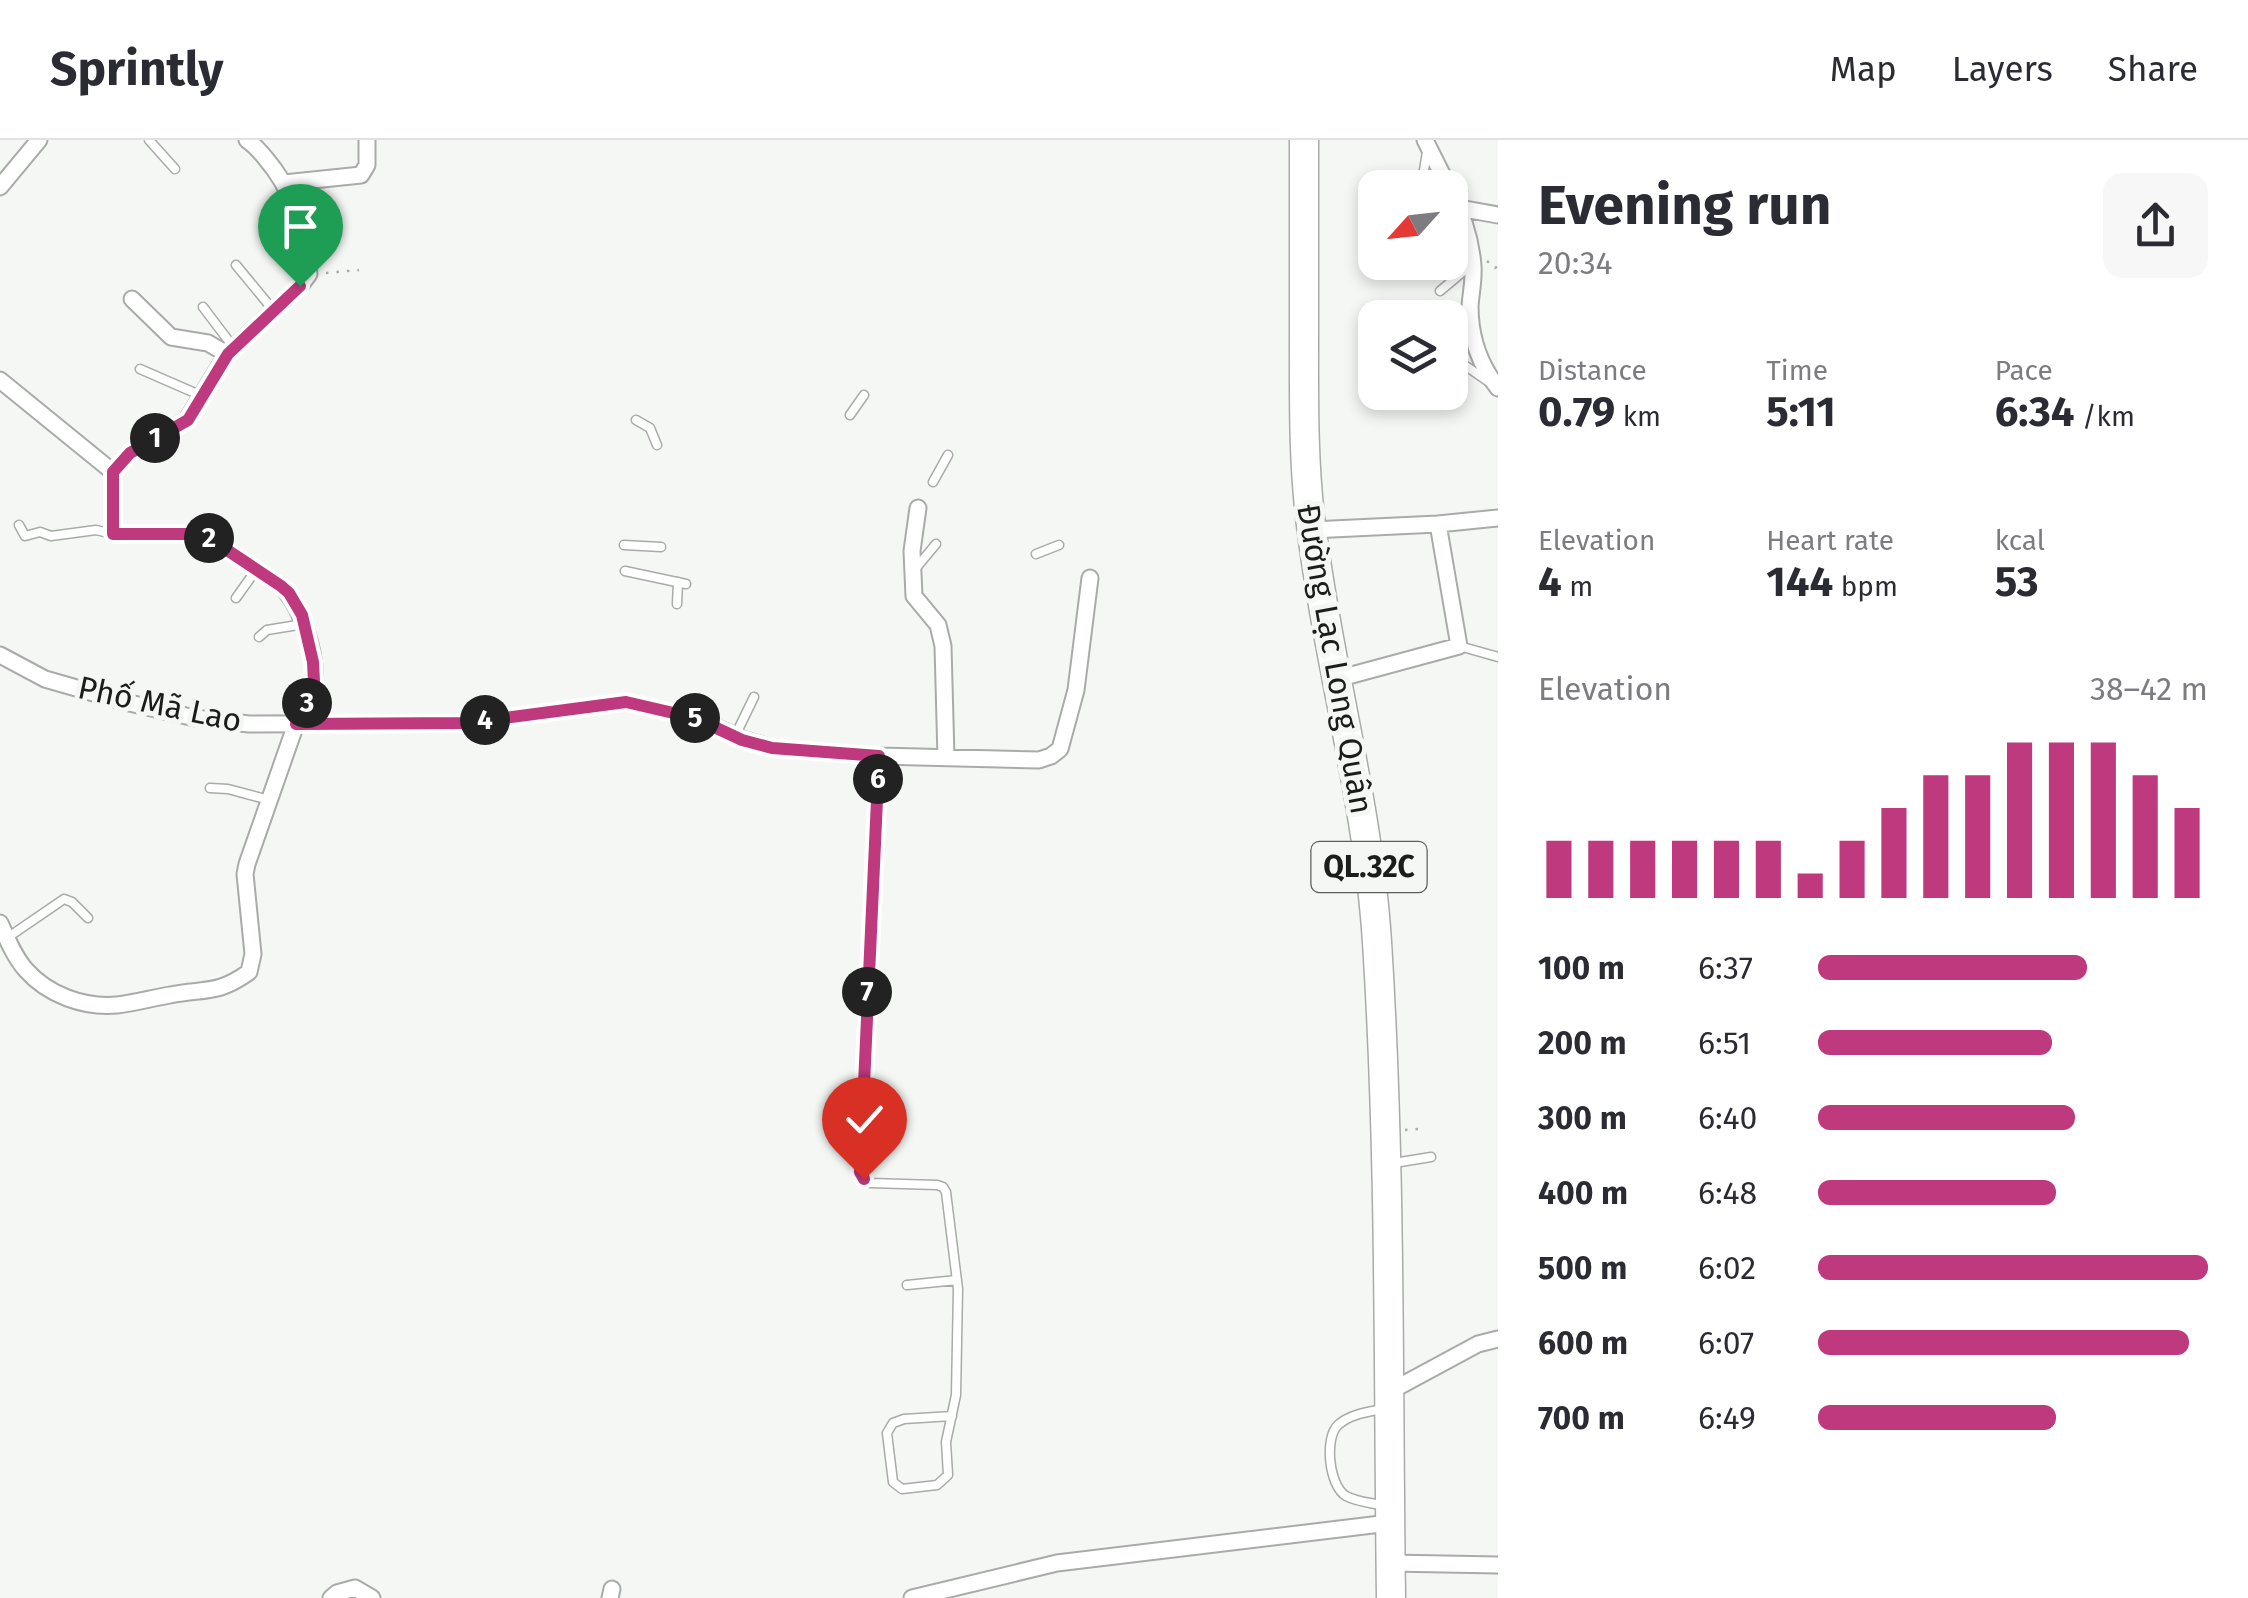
<!DOCTYPE html>
<html lang="en">
<head>
<meta charset="utf-8">
<style>
  body { margin:0; font-family:"Fira Sans",sans-serif; background:#f7f7f7; color:#2b2b33; height:100vh; display:flex; flex-direction:column; font-size:38px; white-space:nowrap }
  * { box-sizing:border-box; margin:0 }
  p { font-size:32px; color:#7c7c81 }
  .icon { flex:none; width:55px; height:55px; fill:none; stroke:currentColor; stroke-width:2; stroke-linecap:round; stroke-linejoin:round }
  .map { position:relative; flex:1; overflow:hidden }
  .side { display:flex; flex-direction:column; background:#fff; width:750px }
  .side>* { flex:none }
  .needle { width:65px; rotate:243deg }
  .tools { position:absolute; left:1358px; top:30px; display:grid; gap:20px }
  .tools a { display:grid; place-items:center; width:110px; height:110px; border-radius:20px; background:#fff; box-shadow:0 5px 15px #0003; font-size:50px }
  .pin { position:absolute; display:grid; place-items:center; width:85px; height:85px; color:#fff; margin:-102px -42px; border-radius:50% 50% 50% 0; rotate:-45deg; box-shadow:0 0 10px #0007 }
  .pin .icon { rotate:45deg }
  .km { position:absolute; width:50px; height:50px; margin:-25px; border-radius:50%; background:#222; color:#fff; font-size:28px; line-height:50px; text-align:center }
  .round { display:grid; place-items:center; flex:none; width:105px; height:105px; border-radius:20px; background:#f7f7f7 }
  .headline { display:flex; align-items:center; justify-content:space-between; height:170px; padding:0 40px }
  h1 { font-size:55px; font-weight:700; line-height:75px }
  .metrics { display:grid; grid-template-columns:repeat(3,1fr); gap:15px; height:170px; padding:10px 40px }
  .metrics div { display:grid; align-content:center }
  .metrics b { font-size:42px; font-weight:700 }
  .metrics small { font-size:28px; font-weight:400 }
  .metrics p { font-size:28px }
  .chart { height:280px; padding:20px 40px }
  .chart p { display:flex; justify-content:space-between }
  .chart svg { width:100%; height:180px; margin-top:10px; stroke:#be397d; stroke-width:6 }
  ul { padding:0 40px; list-style:none; font-size:32px }
  li { display:grid; grid-template-columns:160px 120px 1fr; align-items:center; height:75px }
  li i { height:25px; border-radius:12px; background:#be397d }
  header { display:flex; align-items:center; gap:60px; box-sizing:border-box; height:140px; padding:0 50px; background:#fff; border-bottom:2px solid #e1e1e2 }
  header strong { font-size:48px }
  nav { display:flex; gap:55px; margin-inline-start:auto; font-size:35px }
  main { display:flex; flex:1; min-height:0 }
  .map>svg:first-child { display:block }
</style>
</head>
<body>
<header>
<strong>Sprintly</strong>
<nav><a>Map</a><a>Layers</a><a>Share</a></nav>
</header>
<main>
<div class="map">
<svg width="1498" height="1458" viewBox="0 0 1498 1458">
  <rect width="100%" height="100%" fill="#f4f7f4"/>
  <g fill="none" stroke-linecap="round" stroke-linejoin="round">
    <g stroke="#a9aba9" stroke-width="11">
      <path id="service" d="M149,0L175,29
        M1421,48L1427,12
        M236,125L274,171
        M1421,125L1423,122
        M1440,151L1471,125
        M203,167L234,208
        M1450,224H1463L1489,242
        M140,229L202,256
        M1385,264L1393,252
        M850,275L864,255
        M636,280L650,288L657,305
        M933,342L948,315
        M19,385L25,396L40,392L51,396L96,390L113,394
        M624,405L661,407
        M1036,414L1059,405
        M916,428L936,404
        M625,431L686,444
        M236,458L256,430
        M677,464L678,442
        M259,497L267,490L304,484
        M1459,506L1498,517
        M735,596L754,557
        M879,616L860,1032L864,1039L870,1043L937,1045L943,1047L946,1052L958,1149L956,1255L946,1302L948,1335L937,1345L902,1349L893,1342L887,1293L893,1283L904,1279L952,1276
        M210,648L228,649L269,660
        M7,798L64,759L72,762L88,778
        M1394,1023L1431,1017
        M907,1145L957,1140
        M1383,1269C1368,1272 1350,1274 1338,1285C1324,1298 1329,1346 1346,1356C1357,1362 1373,1363 1385,1366"/>
    </g>
    <g stroke="#a9aba9" stroke-width="19">
      <path id="minor" d="M1425,0L1449,48
        M284,43L361,35L367,25V0
        M0,47L39,0
        M1450,50C1462,73 1471,99 1473,126C1474,139 1471,153 1470,166C1470,197 1479,224 1498,248
        M1459,68L1498,75
        M132,159L171,197L208,203L227,214
        M0,240L113,332
        M918,368L912,411L914,456L938,485L943,506L946,618
        M1311,390L1438,384L1498,378
        M0,515L45,539L125,562L195,578L249,584L466,583L626,562L695,578L742,599L773,608L879,616L1039,620L1051,616L1060,609L1076,550L1090,438
        M1337,539L1459,506L1438,384
        M0,783C7,799 15,818 26,830C48,855 84,868 117,865C135,863 152,858 170,855C205,848 217,855 249,832L253,814L245,734L247,724L296,584C303,571 312,556 314,540C316,512 301,465 281,446L209,398L199,394H113V332L130,313L187,280L227,214L300,146L309,134C305,95 297,61 274,29C265,18 259,8 247,0
        M1389,1252L1478,1204L1498,1199
        M1390,1423L1498,1425
        M331,1458L337,1453L355,1448L372,1458
        M610,1458L612,1449
        M912,1458L1057,1423L1389,1383"/>
    </g>
    <g stroke="#a9aba9" stroke-width="31">
      <path id="trunk" d="M1304,0C1304,65 1304,131 1304,196C1304,259 1303,322 1311,385C1328,524 1368,661 1377,802C1391,1020 1388,1240 1391,1458"/>
    </g>
    <path stroke="#a9aca9" stroke-width="2.5" stroke-dasharray="2.5 8" stroke-linecap="butt" d="M1487,121L1495,128L1498,126
      M326,133L359,130
      M1405,990L1419,989"/>
    <use href="#service" stroke="#fff" stroke-width="8"/>
    <use href="#minor" stroke="#fff" stroke-width="15"/>
    <use href="#trunk" stroke="#fff" stroke-width="28"/>
  </g>
  <g fill="none" stroke-linecap="round" stroke-linejoin="round">
    <g stroke="#fff" stroke-width="20">
      <path id="route" d="M300,146L228,214L188,280L130,313L113,332V394H198L209,398L281,446L289,453L302,475L313,522L314,542L307,563L296,584L466,583L626,562L695,578L742,600L772,608L879,616L860,1032L864,1039"/>
    </g>
    <use href="#route" stroke="#be397d" stroke-width="12"/>
  </g>
  <g text-anchor="middle" dominant-baseline="central" stroke-width="10" stroke-linejoin="round" paint-order="stroke">
    <rect fill="#f4f7f4" stroke="#5c5e5c" stroke-width="2.5" x="1311.5" y="702" width="115" height="50" rx="8"/>
    <g font-size="30" font-weight="bold" fill="#1b1c1b">
      <text x="1369" y="727">QL.32C</text>
    </g>
    <g font-size="32" fill="#1b1c1b" stroke="#f4f7f4">
      <text transform="translate(1335 519) rotate(80)">Đường Lạc Long Quân</text>
      <text transform="translate(160 564) rotate(12)">Phố Mã Lao</text>
    </g>
  </g>
</svg>
<div class="tools">
<a><svg class="needle" viewBox="-14 -14 28 28"><path d="M0-13l5 13h-10z" fill="#e53935"/><path d="M0 13l5-13h-10z" fill="#7c7c81"/></svg></a>
<a><svg class="icon" aria-label="layers" viewBox="0 0 24 24"><path d="M12 4l9 5-9 5-9-5zM3 14l9 5 9-5"/></svg></a>
</div>
<div class="pin" style="left:300px;top:146px;background:#1e9e55"><svg class="icon" aria-label="arrive" viewBox="0 0 24 24"><path d="M6 21V4h12l-3 4 3 4H6"/></svg></div>
<div class="pin" style="left:864px;top:1039px;background:#d93025"><svg class="icon" aria-label="check" viewBox="0 0 24 24"><path d="M5 12l5 5 9-10"/></svg></div>
<b class="km" style="left:155px;top:298px">1</b>
<b class="km" style="left:209px;top:398px">2</b>
<b class="km" style="left:307px;top:563px">3</b>
<b class="km" style="left:485px;top:580px">4</b>
<b class="km" style="left:695px;top:578px">5</b>
<b class="km" style="left:878px;top:639px">6</b>
<b class="km" style="left:867px;top:852px">7</b>
</div>
<section class="side">
<div class="headline"><div><h1>Evening run</h1><p>20:34</p></div><a class="round"><svg class="icon" aria-label="share" viewBox="0 0 24 24"><path d="M12 15V3M7 8l5-5 5 5M5 13v7h14v-7"/></svg></a></div>
<div class="metrics">
<div><p>Distance</p><b>0.79<small> km</small></b></div>
<div><p>Time</p><b>5:11</b></div>
<div><p>Pace</p><b>6:34<small> /km</small></b></div>
</div>
<div class="metrics">
<div><p>Elevation</p><b>4<small> m</small></b></div>
<div><p>Heart rate</p><b>144<small> bpm</small></b></div>
<div><p>kcal</p><b>53</b></div>
</div>
<div class="chart"><p><span>Elevation</span>38–42 m</p>
<svg viewBox="0 0 160 44" preserveAspectRatio="none"><path d="M5 44V30M15 44V30M25 44V30M35 44V30M45 44V30M55 44V30M65 44V38M75 44V30M85 44V22M95 44V14M105 44V14M115 44V6M125 44V6M135 44V6M145 44V14M155 44V22"/></svg>
</div>
<ul>
<li><b>100 m</b>6:37<i style="width:69%"></i></li>
<li><b>200 m</b>6:51<i style="width:60%"></i></li>
<li><b>300 m</b>6:40<i style="width:66%"></i></li>
<li><b>400 m</b>6:48<i style="width:61%"></i></li>
<li><b>500 m</b>6:02<i style="width:100%"></i></li>
<li><b>600 m</b>6:07<i style="width:95%"></i></li>
<li><b>700 m</b>6:49<i style="width:61%"></i></li>
</ul>
</section>
</main>
</body>
</html>
